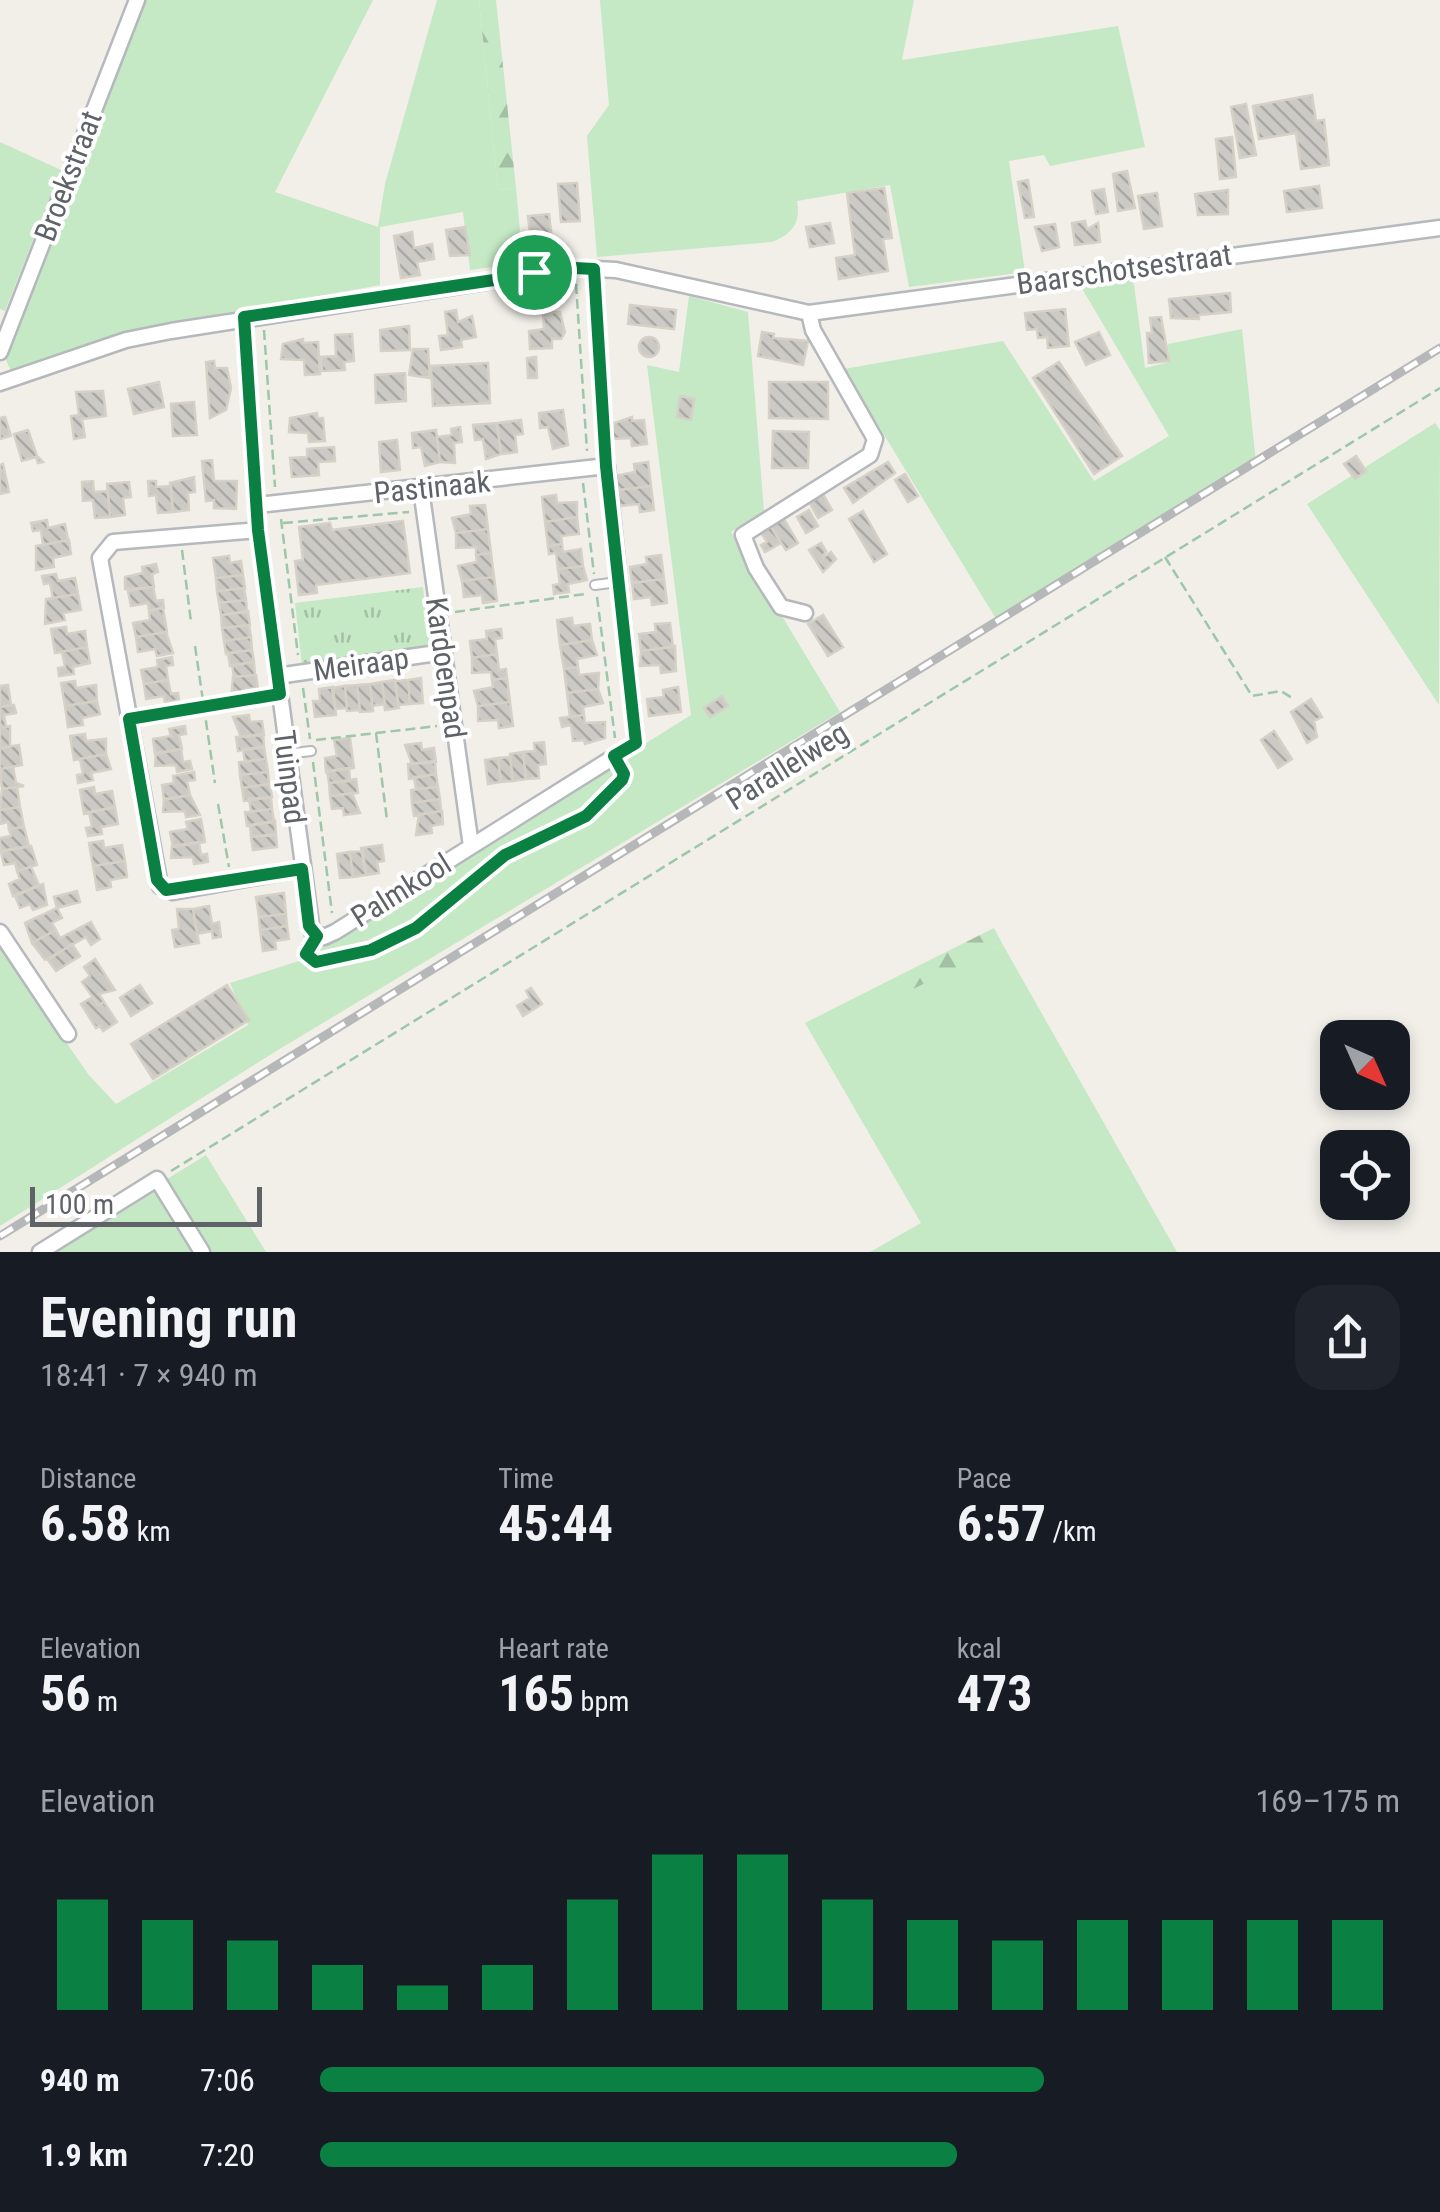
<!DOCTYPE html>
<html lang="en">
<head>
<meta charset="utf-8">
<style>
  body { margin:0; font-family:"Roboto Condensed",sans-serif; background:#20242c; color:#f1f3f6; height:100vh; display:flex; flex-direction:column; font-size:38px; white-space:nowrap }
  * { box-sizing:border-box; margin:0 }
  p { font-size:32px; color:#9ea1a6 }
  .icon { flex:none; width:55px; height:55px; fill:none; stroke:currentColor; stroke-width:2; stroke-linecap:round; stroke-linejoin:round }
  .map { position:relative; height:1252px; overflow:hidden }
  .sheet { display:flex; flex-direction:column; background:#171b24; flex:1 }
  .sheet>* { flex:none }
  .needle { width:65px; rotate:135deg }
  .tools { position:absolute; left:1320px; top:1020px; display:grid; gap:20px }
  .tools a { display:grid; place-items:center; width:90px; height:90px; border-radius:20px; background:#171b24; box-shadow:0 5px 15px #0003; font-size:50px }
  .scale { position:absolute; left:30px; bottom:25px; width:232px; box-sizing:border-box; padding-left:10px; border:5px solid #5f6368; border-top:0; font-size:28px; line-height:35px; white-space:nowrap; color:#5f6368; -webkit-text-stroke:8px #fff; paint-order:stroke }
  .pin { position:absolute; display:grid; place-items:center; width:85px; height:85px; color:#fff; margin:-42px; border:5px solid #fff; border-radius:50%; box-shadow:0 2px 10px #0007 }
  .round { display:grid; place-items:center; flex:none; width:105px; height:105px; border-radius:30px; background:#20242c }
  .summary { display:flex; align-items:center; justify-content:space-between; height:170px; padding:0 40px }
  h1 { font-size:55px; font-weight:700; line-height:75px }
  .stats { display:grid; grid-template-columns:repeat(3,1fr); gap:15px; height:170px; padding:10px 40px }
  .stats div { display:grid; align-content:center }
  .stats b { font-size:50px; font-weight:700 }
  .stats small { font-size:28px; font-weight:400 }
  .stats p { font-size:28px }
  .chart { height:280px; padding:20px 40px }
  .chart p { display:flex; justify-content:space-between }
  .chart svg { width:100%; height:180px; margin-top:10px; stroke:#0b8043; stroke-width:6 }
  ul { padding:0 40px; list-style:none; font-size:32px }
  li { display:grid; grid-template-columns:160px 120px 1fr; align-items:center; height:75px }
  li i { height:25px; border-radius:12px; background:#0b8043 }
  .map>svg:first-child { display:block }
</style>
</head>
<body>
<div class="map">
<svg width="1440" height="1252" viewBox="0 0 1440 1252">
  <defs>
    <pattern id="forest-firs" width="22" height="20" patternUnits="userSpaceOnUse" patternTransform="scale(2.5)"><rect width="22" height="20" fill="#c5e8c5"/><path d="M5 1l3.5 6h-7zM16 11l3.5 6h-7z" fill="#a3c0a4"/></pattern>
    <pattern id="park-tufts" width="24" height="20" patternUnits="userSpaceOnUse" patternTransform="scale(2.5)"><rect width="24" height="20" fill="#c5e8c5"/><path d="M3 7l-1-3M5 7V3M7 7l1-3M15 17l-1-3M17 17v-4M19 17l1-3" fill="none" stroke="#a3c0a4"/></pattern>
    <pattern id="building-back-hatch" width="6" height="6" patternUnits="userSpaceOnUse" patternTransform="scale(2.5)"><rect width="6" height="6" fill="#cccac5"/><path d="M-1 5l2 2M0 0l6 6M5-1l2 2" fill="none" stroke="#a9a8a4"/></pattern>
  </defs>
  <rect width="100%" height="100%" fill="#f1efe8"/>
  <path fill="#c5e8c5" d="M142,0H373L275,192L378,227L385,184L437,0H479L498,190L516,188L523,263L470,270L463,212L380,227V285L126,331L12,373L3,354Z
    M600,0H914L902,60L1118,26L1145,147L1050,166L1044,155L1009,161L1025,272L909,287L890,185L797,201C801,223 792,234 772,242L597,257L587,136L609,105Z
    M0,142L61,170L5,311L0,309Z
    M1133,277L1145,368L1169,362L1168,344L1242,329L1256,463L998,622L844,369L1003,341L1094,481L1169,436L1080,285Z
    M689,296L748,312L764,511L731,532L840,712L273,1053L0,1226V946L88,1074L116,1104L248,1025L230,983L299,961L691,715L647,365L679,372Z
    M1435,423L1440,430L1439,705L1307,504Z
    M1003,945L1177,1252H870L921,1223L805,1023L904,973L914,988Z
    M206,1155L266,1252H208L164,1181Z
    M157,1190L196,1252H57Z"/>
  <path fill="url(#forest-firs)" d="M479,0H496L516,188L498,190Z
    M994,928L1003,945L913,989L904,973Z"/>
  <path fill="url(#park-tufts)" d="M423,587L430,650L302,665L295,603Z"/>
  <path fill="url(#building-back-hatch)" stroke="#d6d1c6" stroke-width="2.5" d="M1312,95L1316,121L1324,120L1329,165L1301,169L1296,133L1259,139L1253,106Z
    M1246,104L1256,155L1240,158L1231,107Z
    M1232,137L1236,177L1220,179L1216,139Z
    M1127,171L1135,208L1118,211L1113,174Z
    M1028,180L1034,217L1025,218L1018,182Z
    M577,183L580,221L561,222L558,184Z
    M1319,186L1322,208L1287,212L1284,191Z
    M884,188L892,238L883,239L888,271L839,279L836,258L855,255L847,193Z
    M1104,189L1108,212L1096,214L1092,191Z
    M1228,190V214L1198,215L1195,194Z
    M1157,193L1162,226L1144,229L1138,196Z
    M549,214L552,240L531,242L528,216Z
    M1085,221L1087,229L1098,223L1100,242L1075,245L1072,223Z
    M830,223L834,243L810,247L806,227Z
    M1055,224L1059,247L1042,251L1035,227Z
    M465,227L470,255L450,256L446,230Z
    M412,232L414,248L432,244L434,259L417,262L420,275L401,278L394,236Z
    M1230,293L1231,312L1199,315V319L1171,318L1169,299Z
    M630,305L676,310L674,329L628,324Z
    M1065,309L1069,346L1048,348L1047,337L1038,338L1037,329L1027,330L1025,313Z
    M456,310L458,322L472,316L476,337L461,340L462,347L441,350L439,336L448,335L445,312Z
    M560,312L565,332L561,339H552V348L530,349L529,331L544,329L543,313Z
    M1161,317L1169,361L1149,363L1147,333H1152L1150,318Z
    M409,326L410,350L381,351L380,330Z
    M762,332L774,334L773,338L808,341L803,365L758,356Z
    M1099,332L1110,355L1086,365L1075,342Z
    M352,334L354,361L344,362L345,370L322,371L321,357L336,356L335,335Z
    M639 347a10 10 0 1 1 20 0a10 10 0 1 1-20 0Z
    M303,339V343L318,342L320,374L305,375L304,360L281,359L283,344Z
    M413,349H428L430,378L409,375Z
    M536,357L537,378H528L527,358Z
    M214,361L215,368H227L231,388L226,410L210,418L206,362Z
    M1059,362L1122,456L1094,474L1033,378Z
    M488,363L490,403L433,406L431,366Z
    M405,373L406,401L376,403L375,375Z
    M159,382L164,407L134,414L128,389Z
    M769,382H828V419L769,418Z
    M103,391L106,416L82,419L85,437L74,439L71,416L79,415L76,392Z
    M680,396L694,399L691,420L677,417Z
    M194,402L197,435L173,436L171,404Z
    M563,410L568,445L553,449L548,427L540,428L539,413Z
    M317,413V418H323L325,441L309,442L308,433L289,432L290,418Z
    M5,417L11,436L0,439V418Z
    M632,417V421L644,420L647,444L632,446L631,438L612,439V424Z
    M521,420L523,434L515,435L517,452L501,454L497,423Z
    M497,423L501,454L486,459L483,439L475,440L473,425Z
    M460,427L462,442L454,443L455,463L440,462L437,437L452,435L451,429Z
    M28,430L37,456L43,462L38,463L36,457L22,461L14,434Z
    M436,430L440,462L425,466L421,447L413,448L412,433Z
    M773,431L809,432L808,468H772Z
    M397,440L400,470L381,472L379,442Z
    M334,447L335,461L318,462L319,475L292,477L290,458L307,457V449Z
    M1356,456L1366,471L1355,479L1344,464Z
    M212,460L214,481H237L236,509L214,508V500L206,501L202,461Z
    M648,462L651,486L619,490L615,476L635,472L634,464Z
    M888,462L895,473L853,503L844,488Z
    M3,464L9,492L0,494V465Z
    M905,474L918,496L908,502L895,480Z
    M194,477L195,492L188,493L189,510L173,512L170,483Z
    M93,481L94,492L108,491L110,517L95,518L93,500L83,501L82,482Z
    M148,481H156V487L171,486L173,512L158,513L156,495L149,496Z
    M129,482L131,497L123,498L125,515L110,517L107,484Z
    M651,486L654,510L640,512L639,504L619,506V490Z
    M822,492L832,510L818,518L808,500Z
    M556,495L557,503L577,502V517L545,522L542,497Z
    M485,505L488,529L456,533L452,518L471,514L470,506Z
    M809,510L818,526L806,533L797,517Z
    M863,511L887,554L874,562L849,519Z
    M577,517L579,534L561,536L562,544L548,546L545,522Z
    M783,517L798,543L786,550L770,525Z
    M47,520L48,528L65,524L68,540L43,545L41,530L33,531L31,523Z
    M403,521L410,573L316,585L317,593L299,595L295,561L303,560L299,527L330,523L332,530Z
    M770,525L781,543L765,552L761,545L767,542L760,531Z
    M488,529L491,553L476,555V547L456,548V533Z
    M69,540L71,554L53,558L54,567L36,570V546Z
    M821,543L826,551L822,558L831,552L836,559L823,572L809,550Z
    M562,544L563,552L581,549L583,566L558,569L556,553L549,554L548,546Z
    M491,553L494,577L462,581L458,566L477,562L476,555Z
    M661,555L664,579L632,583L630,567L647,564L646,557Z
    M229,556L230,563L241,561L243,575L216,578L213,558Z
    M156,564L158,572L152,574L154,587L125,589V577L143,573L142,567Z
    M583,566L587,580L568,584L569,592L554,594L553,585L560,584L558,569Z
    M56,574L58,581L75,578L78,594L53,598L50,583L44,584L42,576Z
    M243,575L245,588L217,591L216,578Z
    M494,577L497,601L483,603L482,595L464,597L462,581Z
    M664,579L667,603L652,605L651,597L634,599L632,583Z
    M153,587L156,601L163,600L164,608L149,611L148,603L131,606L128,591Z
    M244,588L246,600L219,603L217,591Z
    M78,594L81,610L63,613L65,620L45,624L46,599Z
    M246,600L247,612L221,615L219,603Z
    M163,608L167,632L136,637L133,623L150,620L149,610Z
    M248,611L250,625L222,628L221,615Z
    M823,615L843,647L828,656L808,624Z
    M572,618L573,626L590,624L592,640L560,645L557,620Z
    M670,623L673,647L641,651L639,634L656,632L655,624Z
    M249,625L251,637L224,641L222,628Z
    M66,627L67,634L85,631L87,647L55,653L51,629Z
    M501,629L502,638L495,639L497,654L472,658L470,641L487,639L486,631Z
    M166,632L173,653L157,656L155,649L138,652L136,637Z
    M251,637L252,650L226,654L224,641Z
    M592,640L597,655L577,659L578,667L564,669L560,645Z
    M675,646L676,671L661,673L660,665L640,666L641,651Z
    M87,647L90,663L73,667L74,674L59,676L58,668L65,667L62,652L55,653Z
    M252,650L254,662L230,666L228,653Z
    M497,654L499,670L506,669L507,678L492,680L491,672L472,673V658Z
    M172,657L173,665L166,666L168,680L144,684L141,670L158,667L157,660Z
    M254,662L255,675L234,677L232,665Z
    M578,667L579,675L599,673L598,689L567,693L564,669Z
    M256,675L258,688L246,689L247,697L231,699L233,677Z
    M421,678L423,703L410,704L408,680Z
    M507,678L510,702L478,706L474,691L493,687L492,680Z
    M168,680L171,694L178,693L179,700L165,703L164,696L146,699L144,684Z
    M395,680L399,708L385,710L382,682Z
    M408,680L410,704L398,705L395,681Z
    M75,681L76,688L96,685L97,701L65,706L61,683Z
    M382,682L385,704L372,706L370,684Z
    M370,684L373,711L360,712L357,685Z
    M8,685L11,705L0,707V686Z
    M357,685L360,710L347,711L345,686Z
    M345,686L347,708L335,709L332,688Z
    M333,687L336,715L315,717L313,701H320L319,689Z
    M678,687L681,712L649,716L647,699L664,697L663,690Z
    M598,689L603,703L583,707L584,715L570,717L567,693Z
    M722,696L728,706L710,717L704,708Z
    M1311,699L1322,717L1314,721L1317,737L1307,743L1291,712Z
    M97,701L100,714L82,718L83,725L68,727L65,706Z
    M510,702L513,726L499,728L498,720L478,721V706Z
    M14,705L16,713L4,715L6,727L0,728V707Z
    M249,715L250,722L262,721L264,735L241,737L233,717Z
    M584,715L585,723L605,722V738L585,744L584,740L573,741L571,725L562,727L560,718Z
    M10,726V747L0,748V728Z
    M185,726L186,734L179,735L182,749L155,754L153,739L171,736L169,729Z
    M1274,731L1292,759L1278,768L1261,740Z
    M85,734L86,741L106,739V754L74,760L70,736Z
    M263,734L264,747L238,751L236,737Z
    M350,738L354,768L326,772L325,758L337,756L334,740Z
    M544,742L546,764L538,765L539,778L526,779L523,752L535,751L534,743Z
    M421,743L422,750L434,748L436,762L412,764L405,745Z
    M19,745L22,765L0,769V748Z
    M264,747L266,759L245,762L243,749Z
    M181,749L183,762L190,761L192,769L177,772L176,765L155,766L156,753Z
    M523,752L526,779L513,781L510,754Z
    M106,754L111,769L91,773L93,780L78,783L77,775L83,774L80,759Z
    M510,757L513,781L501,782L498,758Z
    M498,758L501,782L488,784L485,760Z
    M266,759L268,772L240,775L239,762Z
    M435,761L436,774L409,779L408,764Z
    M13,767L16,783L24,786L2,789L0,769Z
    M349,768L350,781L329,783L327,771Z
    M194,772L195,780L187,781L190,795L164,800L162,785L174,783L173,776Z
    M268,772L269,784L242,788L240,775Z
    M436,774L438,787L416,789L414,777Z
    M356,779L358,793L330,796L329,783Z
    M270,784L272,797L244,801L242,788Z
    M17,787L20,807L0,810L2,789Z
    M94,787L95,794L112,791L115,807L84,814L80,790Z
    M438,787L440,799L412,803L411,790Z
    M352,793L360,813L344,815L343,808L332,809L330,796Z
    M190,795L200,815L186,817L185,811L163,812L164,799Z
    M271,797L272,809L251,812L249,799Z
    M440,799L441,811L414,816L412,803Z
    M20,807L24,827L9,829L8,822L0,824V810Z
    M115,807L118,824L101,827L102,834L88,836L86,828L92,827L89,812Z
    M272,809L274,822L247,826L245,812Z
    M442,811L443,824L431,826L432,833L416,835L419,814Z
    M201,819L205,842L173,847L170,832L188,829L186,822Z
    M275,821L276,835L251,837L250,825Z
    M24,827L29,846L0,851V838L11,836L9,829Z
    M276,834L277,847L253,850L251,837Z
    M103,841L104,848L122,845L125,861L93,866L89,843Z
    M199,842L201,855L207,854L208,862L194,864L193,857L171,858L172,846Z
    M382,845L384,861L377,862L379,873L366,875L361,848Z
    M31,846L37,865L17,871L15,863L4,865L1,852Z
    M363,851L366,875L353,877L350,852Z
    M350,852L353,877L340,878L337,854Z
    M125,861L127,877L110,880L111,887L97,890L93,866Z
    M31,867L39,885L13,896L9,884L20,879L17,871Z
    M43,884L47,905L33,910L30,904L20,908L15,896Z
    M77,891L80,902L57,908L54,897Z
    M284,893L286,914L259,917L256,897Z
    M209,906L212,924L219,922L221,937L213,938L212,931L197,934L193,909Z
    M57,908L62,918L52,923L56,930L32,943L25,923Z
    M177,909H193L199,943L175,947L172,930L179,929Z
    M286,914L287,926L260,930L259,917Z
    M91,922L100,939L91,945L86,937L45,960L32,943L56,930L60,938Z
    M287,926L289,939L275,941L276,949L263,951L260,930Z
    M72,944L80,956L56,971L48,960Z
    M95,959L115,990L99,994L104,1002L98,1005L82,982L90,976L84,967Z
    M140,985L152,1003L131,1016L120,998Z
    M227,985L249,1020L153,1079L131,1044Z
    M531,988L542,1004L523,1016L517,1006L530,998L526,991Z
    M93,997L98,1005L104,1002L117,1022L103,1031L100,1026L96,1028L81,1004Z"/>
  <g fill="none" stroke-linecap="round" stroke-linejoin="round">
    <g stroke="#b5b8bc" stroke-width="12">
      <path id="service" d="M595,585L618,582
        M287,754L311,751"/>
    </g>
    <g stroke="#b5b8bc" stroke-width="19">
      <path id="minor" d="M244,317L258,530L312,932L324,937L335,932L636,743L607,466L258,505
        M0,352L137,0
        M0,383L126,340L171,331L575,268L616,270L809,313L1440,228
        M421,489L471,846
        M258,530L113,542L100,558L160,886L173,892L302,869
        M805,613L781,607L756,568L743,535L870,455L875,439L813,330L809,313
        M277,676L444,652
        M0,932L68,1034
        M40,1252L157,1179L202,1252"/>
    </g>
    <path stroke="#9cc7a9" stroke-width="2.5" stroke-dasharray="10 5" stroke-linecap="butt" d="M595,283L605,450
      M576,284L587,451
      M264,330L275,487
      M583,483L594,574
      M281,519L298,655
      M283,523L409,512
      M182,550L191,622
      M1165,557L1252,696L1281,691L1294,699
      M597,597L615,738
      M455,612L585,594
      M195,646L215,783
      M303,688L310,739
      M144,717L264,697
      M376,733L387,820
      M316,740L437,726
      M313,762L332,913
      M218,804L229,867
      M309,949L306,953L313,961C396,958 442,902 503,856C529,837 623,813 623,771
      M171,1171L1440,388"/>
    <use href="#service" stroke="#fff" stroke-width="8"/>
    <use href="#minor" stroke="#fff" stroke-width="14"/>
    <g stroke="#b6b7b8" stroke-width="9">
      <path id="rail" d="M0,1236L1440,348"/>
    </g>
    <use href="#rail" stroke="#fff" stroke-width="5" stroke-dasharray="15" stroke-linecap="butt"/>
  </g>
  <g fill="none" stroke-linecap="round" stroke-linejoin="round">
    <g stroke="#fff" stroke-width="20">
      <path id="route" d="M575,268L594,269L606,466L636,743L614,756L624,774L622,780L586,816L505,855L416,928L371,950L316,962L306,954L317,936L309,926L302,869L166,890L157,880L129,719L280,694L258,530L244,317Z"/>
    </g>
    <use href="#route" stroke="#0b8043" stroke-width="12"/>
  </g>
  <g text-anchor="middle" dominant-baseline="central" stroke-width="8" stroke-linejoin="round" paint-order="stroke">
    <g font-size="30" fill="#5f6368" stroke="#fff">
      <text transform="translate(68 176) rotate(-69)">Broekstraat</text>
      <text transform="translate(1124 269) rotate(-8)">Baarschotsestraat</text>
      <text transform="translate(432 487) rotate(-6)">Pastinaak</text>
      <text transform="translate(361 664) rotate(-8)">Meiraap</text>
      <text transform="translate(446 668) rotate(82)">Kardoenpad</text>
      <text transform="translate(787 766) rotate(-32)">Parallelweg</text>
      <text transform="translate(290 777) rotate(83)">Tuinpad</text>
      <text transform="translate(401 890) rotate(-32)">Palmkool</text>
    </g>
  </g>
</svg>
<div class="tools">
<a><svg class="needle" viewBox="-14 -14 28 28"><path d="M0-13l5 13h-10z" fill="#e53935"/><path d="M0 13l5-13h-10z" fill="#9ea1a6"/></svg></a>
<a><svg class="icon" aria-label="locate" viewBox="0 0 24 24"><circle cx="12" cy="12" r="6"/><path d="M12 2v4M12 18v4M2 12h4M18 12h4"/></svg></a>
</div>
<div class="scale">100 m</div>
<div class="pin" style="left:534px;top:272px;background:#1e9e55"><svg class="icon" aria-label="arrive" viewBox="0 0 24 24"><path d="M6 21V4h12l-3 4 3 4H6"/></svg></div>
</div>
<section class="sheet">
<div class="summary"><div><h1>Evening run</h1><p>18:41 · 7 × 940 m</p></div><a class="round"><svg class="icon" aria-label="share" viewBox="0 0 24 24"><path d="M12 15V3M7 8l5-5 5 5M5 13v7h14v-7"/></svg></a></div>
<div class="stats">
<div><p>Distance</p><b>6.58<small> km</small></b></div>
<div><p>Time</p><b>45:44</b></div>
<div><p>Pace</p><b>6:57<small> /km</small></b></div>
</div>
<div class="stats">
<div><p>Elevation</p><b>56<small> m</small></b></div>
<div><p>Heart rate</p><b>165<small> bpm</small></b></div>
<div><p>kcal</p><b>473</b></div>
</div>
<div class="chart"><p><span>Elevation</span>169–175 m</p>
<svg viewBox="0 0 160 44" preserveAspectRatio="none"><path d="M5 44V17M15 44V22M25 44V27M35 44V33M45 44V38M55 44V33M65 44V17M75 44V6M85 44V6M95 44V17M105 44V22M115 44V27M125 44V22M135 44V22M145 44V22M155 44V22"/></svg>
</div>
<ul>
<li><b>940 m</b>7:06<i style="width:67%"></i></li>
<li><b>1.9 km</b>7:20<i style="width:59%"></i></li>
</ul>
</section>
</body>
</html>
